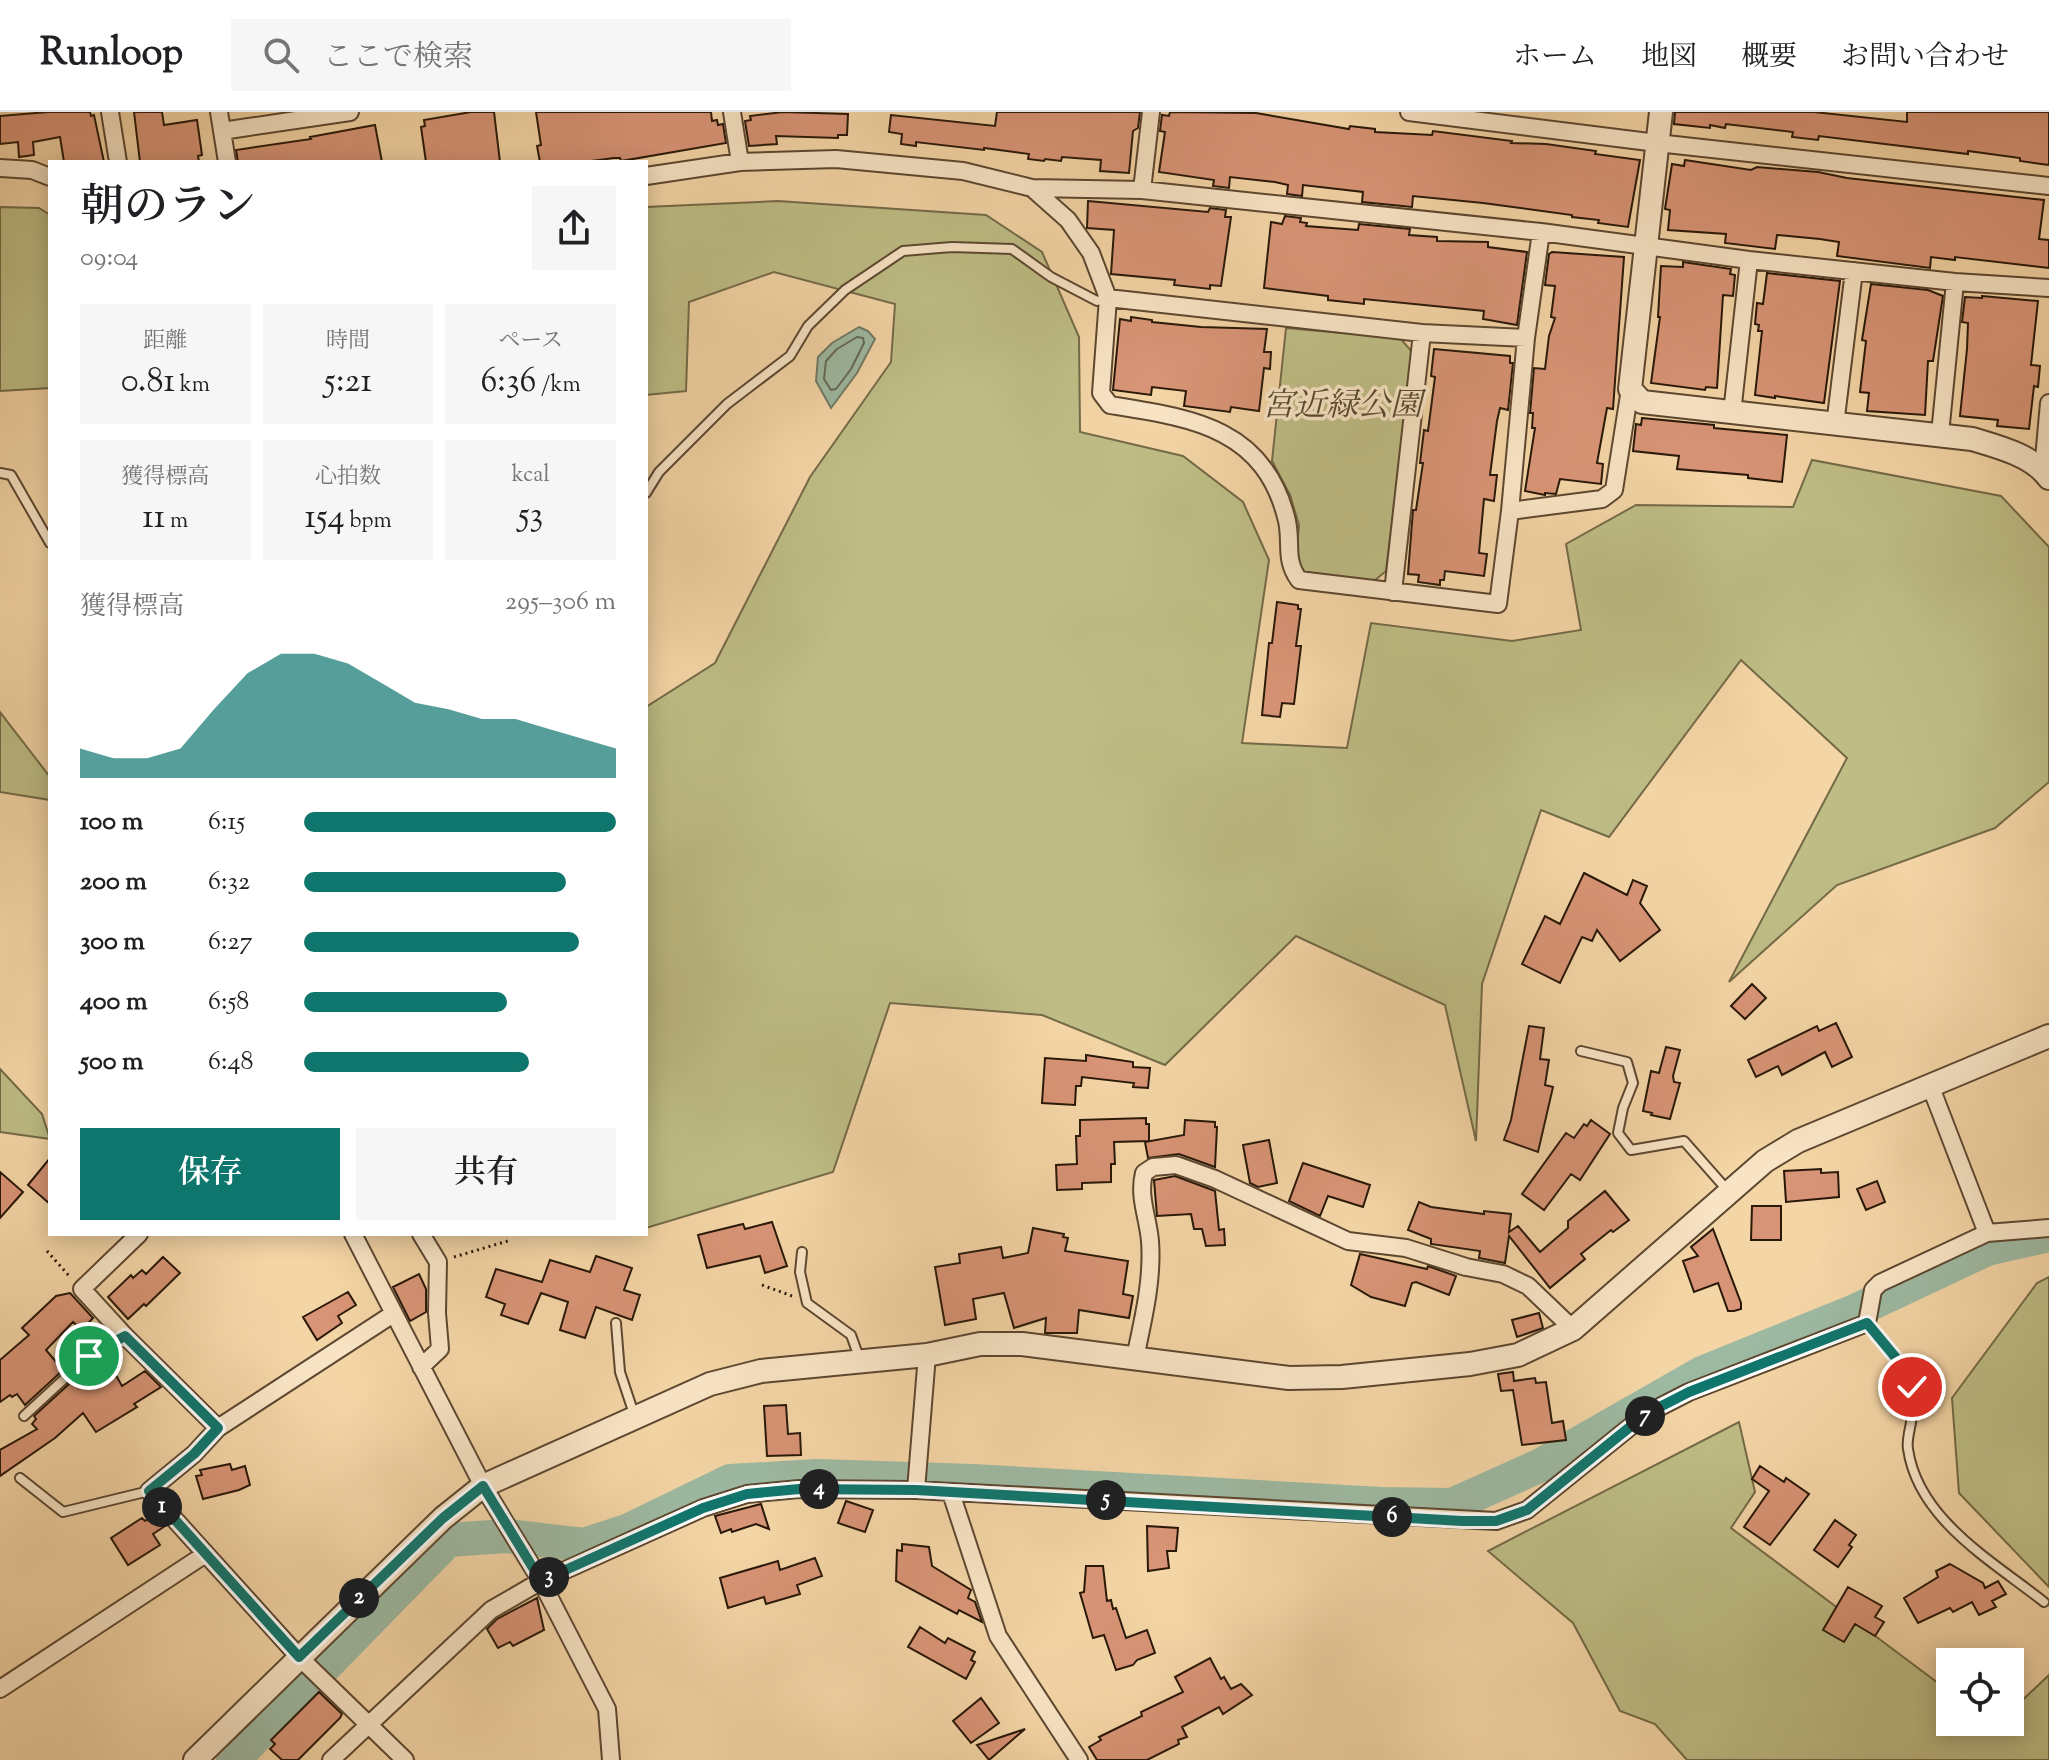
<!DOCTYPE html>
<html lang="ja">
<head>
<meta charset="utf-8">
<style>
  body { margin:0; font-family:"Sorts Mill Goudy","Noto Serif JP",serif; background:#f6f6f6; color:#202124; height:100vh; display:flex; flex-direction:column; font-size:30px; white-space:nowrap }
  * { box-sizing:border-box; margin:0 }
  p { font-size:26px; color:#757577 }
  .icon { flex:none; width:44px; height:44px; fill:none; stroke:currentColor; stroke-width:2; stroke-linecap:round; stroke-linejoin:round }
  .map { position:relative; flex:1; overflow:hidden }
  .panel { position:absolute; left:48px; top:48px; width:600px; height:1076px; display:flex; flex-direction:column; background:#fff; border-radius:0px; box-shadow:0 4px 20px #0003 }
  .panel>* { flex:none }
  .fabs { position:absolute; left:1936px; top:1536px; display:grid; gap:16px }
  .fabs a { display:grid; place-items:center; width:88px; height:88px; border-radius:0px; background:#fff; box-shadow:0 4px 20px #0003; font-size:40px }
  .pin { position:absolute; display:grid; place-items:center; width:68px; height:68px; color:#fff; margin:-34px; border:4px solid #fff; border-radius:50%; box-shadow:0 2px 8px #0007 }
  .km { position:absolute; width:40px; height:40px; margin:-20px; border-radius:50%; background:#222; color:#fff; font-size:22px; line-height:40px; text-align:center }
  .round { display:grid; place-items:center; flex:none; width:84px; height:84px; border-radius:0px; background:#f6f6f6 }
  .summary { display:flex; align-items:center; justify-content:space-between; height:136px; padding:0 32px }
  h1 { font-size:44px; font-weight:600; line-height:60px }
  .figures { display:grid; grid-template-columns:repeat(3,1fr); gap:12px; height:136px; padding:8px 32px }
  .figures div { display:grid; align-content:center; border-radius:0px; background:#f6f6f6; text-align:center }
  .figures b { font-size:34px; font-weight:600 }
  .figures small { font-size:22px; font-weight:400 }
  .figures p { font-size:22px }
  .chart { height:224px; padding:16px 32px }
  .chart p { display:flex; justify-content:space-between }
  .chart svg { width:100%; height:144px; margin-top:8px; fill:#0f766e; opacity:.7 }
  .action { display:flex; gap:16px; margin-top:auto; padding:16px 32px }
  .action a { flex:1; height:92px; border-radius:0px; background:#0f766e; color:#fff; font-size:32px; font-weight:600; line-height:92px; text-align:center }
  .action a+a { background:#f6f6f6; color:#202124 }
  ul { padding:0 32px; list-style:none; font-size:26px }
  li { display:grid; grid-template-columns:128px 96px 1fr; align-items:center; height:60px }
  li i { height:20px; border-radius:10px; background:#0f766e }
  header { display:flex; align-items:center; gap:48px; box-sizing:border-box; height:112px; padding:0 40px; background:#fff; border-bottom:2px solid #e0e0e0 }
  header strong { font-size:38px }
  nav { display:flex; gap:44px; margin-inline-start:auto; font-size:28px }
  .search { width:560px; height:72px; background:#f6f6f6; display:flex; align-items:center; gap:20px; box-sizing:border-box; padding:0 28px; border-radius:0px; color:#757577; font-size:30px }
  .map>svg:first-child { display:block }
</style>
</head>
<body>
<header>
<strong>Runloop</strong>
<div class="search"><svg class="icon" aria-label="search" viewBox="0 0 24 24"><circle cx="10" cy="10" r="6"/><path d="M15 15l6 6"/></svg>ここで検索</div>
<nav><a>ホーム</a><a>地図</a><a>概要</a><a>お問い合わせ</a></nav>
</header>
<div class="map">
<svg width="2049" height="1648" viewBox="0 0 2049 1648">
  <rect width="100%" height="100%" fill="#f4d5a6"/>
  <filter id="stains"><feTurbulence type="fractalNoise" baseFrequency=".0025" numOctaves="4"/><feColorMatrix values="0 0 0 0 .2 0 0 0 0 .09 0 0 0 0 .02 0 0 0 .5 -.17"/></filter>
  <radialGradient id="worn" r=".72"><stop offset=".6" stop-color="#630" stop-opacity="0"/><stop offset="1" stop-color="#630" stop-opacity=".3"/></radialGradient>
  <path fill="#bebd85" stroke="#746a46" stroke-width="2" d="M778,89L986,103L1042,140L1079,225L1080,320L1183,344L1243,390L1269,448L1242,631L1347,636L1371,511L1512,529L1581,518L1566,432L1636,393L1793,395L1812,348L2001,384L2049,435V670L1995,716L1837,773L1729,870L1847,646L1741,548L1609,725L1541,698L1482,872L1476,1029L1445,893L1296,824L1165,953L1042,903L890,891L833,1060L646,1116V595L715,551L810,365L891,250L895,192L774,160L689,190L686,279L646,283V95Z
    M0,95L39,96L50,103V276L0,279Z
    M1286,216L1400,226L1413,241L1386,459L1374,469L1308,464L1296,448L1299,413L1290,383L1272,349Z
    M0,600L50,665V688L0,680Z
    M0,957L42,1002L50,1027L0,1020Z
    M2049,1165V1475L1959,1381L1952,1286L2037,1171Z
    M1739,1310L1755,1380L1731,1416L1950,1580V1610H1991L1995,1613L1999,1610H2010V1600L2049,1563V1648H1687L1655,1612L1620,1599L1573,1511L1488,1439Z"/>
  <path fill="#9db9a2" stroke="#6f7964" stroke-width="2" d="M859,215L868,219L875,227L857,261L831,296L816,269L818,245L832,231Z"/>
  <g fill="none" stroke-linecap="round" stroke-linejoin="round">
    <path stroke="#636855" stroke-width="2" d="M857,225L863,226L864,231L851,257L836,277L831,278L824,267L826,249L837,237Z"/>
    <path stroke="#9db9a2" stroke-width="34" d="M233,1648L448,1428L507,1424L584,1433L627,1419L730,1369L817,1364L973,1369L1382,1392L1452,1393L1539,1354L1702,1261L1855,1199L1987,1137L2049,1123"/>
  </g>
  <path fill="#d89476" stroke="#291808" stroke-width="2" d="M48,0H90L91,4L94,3L104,50H64L60,25L33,30L34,43L19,45L18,30L0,32V4Z
    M134,0H162L164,13L197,8L202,43L198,44L199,50H140Z
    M471,0H494L500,50H426L421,15L425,14L424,8Z
    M536,0H711L712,9L717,8L718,13L723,12L726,31L621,49L620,46H614L584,50H540L537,34L541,33Z
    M783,0L848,2L847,23H838V26L776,24L777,32L749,34L745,9L751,8L750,4Z
    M997,0H1140L1138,16L1133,19L1129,61L1100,59L1101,48L1062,45L1061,49L1045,47L1044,49L1028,47L1029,42L984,36V38L916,30V34L901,32L902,22L889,20L891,3L995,14Z
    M1170,0L1256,1L1349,17L1350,14L1375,17V20L1432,23L1433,19L1512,29L1511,31L1546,32L1596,39L1595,42L1640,48L1628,115L1598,111L1599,108L1572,105V103L1483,91L1413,84L1412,95L1362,90L1363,80L1303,73L1302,84L1287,82L1288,73L1275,70L1230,65L1229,76L1213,74L1214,68L1159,60L1165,20L1160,19L1162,3L1169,4Z
    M1675,0H1814L1907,10V0H2049V53L2020,49V46L1968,39V42L1819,24L1818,28L1792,25L1793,20L1726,12L1725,16L1710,13V16L1674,12Z
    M375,13L382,50H238L236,38L311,27L310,25Z
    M1685,48L1751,58L1757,55L1818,60L1847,66L2044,88L2039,127L2049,128V156L1955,145V148L1931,145L1930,156L1837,144L1839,130L1820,127L1777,123L1775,137L1725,131L1726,122L1668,118L1670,98L1665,97L1672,52L1684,54Z
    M1088,89L1208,100L1210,96L1226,98L1225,105H1231L1221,174L1210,173V177L1174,173L1175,168L1111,162L1114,118L1087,116Z
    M1285,104L1301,106L1300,110L1307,111L1306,114L1358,118L1359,112L1410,117L1409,123L1437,125V129L1488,130V135L1527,140L1517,213L1483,207L1484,199L1364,187V192L1328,188V184L1264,176L1271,110L1282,112Z
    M1552,140L1624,145L1613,297L1607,296L1597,351L1603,352L1601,372L1560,367L1556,382L1545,381V383L1525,379L1535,316H1532L1533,301H1530L1534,256L1545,257L1549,224L1555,206L1551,205L1555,174L1545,173L1549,142Z
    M1683,150L1731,157L1730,162L1735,163L1733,184L1723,183L1717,276L1706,275L1705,278L1651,271L1660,205H1658L1661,154L1683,155Z
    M1767,161L1840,169L1824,291L1775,284V286L1755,283L1762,219H1758L1759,213L1755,212L1757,191L1763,192Z
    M1871,172L1928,178L1943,184L1933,249H1928L1925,303L1867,299L1869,281L1860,280L1866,229L1862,228Z
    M1982,184L2038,189L2031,253L2040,254L2038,275L2034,274L2029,317L1997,314L1998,308L1960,304L1967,237L1968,211L1962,210L1965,185L1982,186Z
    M1131,205L1152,208V210L1201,215L1267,217L1264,240H1271L1270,257L1264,256L1259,299L1231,295L1230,300L1184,294L1186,279L1152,275L1151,283L1113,278L1120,207L1131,209Z
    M1434,237L1510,244V251H1513L1508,298L1500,296L1497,309L1490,363H1497L1494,389L1484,387L1479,441L1487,442L1484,464L1445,459L1444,468H1440V473L1418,470L1419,463L1408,462L1413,398H1416L1423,351H1420L1424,318L1428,319L1435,265L1431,264Z
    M1642,306L1714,313V316L1787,323L1782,370L1748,366V363L1677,357L1679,344L1633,339L1636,312L1641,313Z
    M1277,490L1298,493V497H1301L1296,534H1301L1294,592L1282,591L1280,605L1262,603L1269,531H1272Z
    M1584,761L1627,783L1633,768L1647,774L1640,791L1660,818L1620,849L1597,818L1592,829L1582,825L1560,871L1522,852L1545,804L1560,812Z
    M1752,872L1766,886L1745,907L1731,894Z
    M1836,911L1852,945L1832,955L1825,940L1782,963L1778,954L1756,965L1748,948L1817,914L1819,919Z
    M1529,914L1544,916L1540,947L1549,948L1545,973L1553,975L1538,1040L1504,1028L1511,1008Z
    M1666,935L1680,938L1673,964L1674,970L1680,971L1670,1007L1651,1003L1652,1001L1643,999L1651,959L1659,961Z
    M1086,943L1133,950V955L1150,956L1148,976L1133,975L1134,971L1082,965L1081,974H1076L1075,993L1042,991L1045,946L1086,949Z
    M1146,1006V1012H1149V1029L1114,1030L1115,1052H1111V1070L1082,1071V1077L1057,1078L1056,1053L1077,1052L1076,1024H1080V1008Z
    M1185,1008L1215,1010V1015H1217L1215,1055L1179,1042L1148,1046L1145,1030L1184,1023Z
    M1591,1008L1610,1022L1580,1068L1571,1062L1544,1098L1522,1082L1566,1021L1574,1026L1584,1012L1587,1014Z
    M1269,1028L1277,1071L1258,1075L1250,1071L1243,1033Z
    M50,1046V1092L28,1073Z
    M1303,1051L1370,1073L1363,1095L1328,1084L1320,1104L1289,1089Z
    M1821,1057V1061L1838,1060L1839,1085L1786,1090L1784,1059Z
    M0,1060L23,1080L0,1106Z
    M1175,1064L1215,1079L1219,1118L1224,1117L1225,1133L1206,1134L1202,1117H1194L1191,1102L1157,1104L1154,1068Z
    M1877,1069L1885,1090L1866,1098L1857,1077Z
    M1605,1079L1629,1108L1613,1120L1611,1118L1581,1142L1585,1147L1550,1176L1509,1124L1505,1151L1479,1146L1480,1139L1431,1132V1127L1408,1118L1419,1090L1431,1095L1484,1102V1099L1511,1102L1509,1120L1518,1114L1540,1140L1568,1116V1109Z
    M1752,1094H1781V1128H1751Z
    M772,1110L787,1154L765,1161L760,1144L707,1156L698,1123L743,1112L745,1117Z
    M1033,1116L1064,1122L1063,1125L1068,1126L1065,1139L1128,1149L1123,1182L1133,1184L1129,1206L1079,1198L1077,1221H1045L1046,1206L1014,1216L1004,1181L973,1187L976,1207L945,1213L935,1155L960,1151L959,1142L1001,1135L1003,1146L1028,1141Z
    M1713,1117L1741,1191V1197L1734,1199H1728L1718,1171L1694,1180L1683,1149L1698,1144L1691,1135Z
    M1360,1142L1427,1157L1428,1154L1456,1164L1449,1183L1416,1170L1412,1171L1405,1194L1371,1185L1351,1173Z
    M596,1144L632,1156L624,1178L640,1183L632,1208L596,1195L585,1226L560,1218L568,1190L541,1181L528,1212L501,1203L505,1192L486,1185L496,1157L542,1170L550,1148L590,1160Z
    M163,1145L180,1161L146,1194L144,1192L128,1207L108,1185L131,1163L133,1166L142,1158L146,1162Z
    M419,1162L426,1177V1200L410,1209L393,1175Z
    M348,1180L356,1193L338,1204L342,1211L317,1228L303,1205Z
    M70,1181L93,1206L82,1218L73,1210L46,1238L63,1258L25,1293L17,1282L12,1285L10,1283L0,1290V1248L29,1223L22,1216L56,1184Z
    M1539,1201L1543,1216L1517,1225L1512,1208Z
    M104,1249H108L122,1274L145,1259L161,1275L134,1292L137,1295L96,1320L83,1301L55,1326L0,1364V1338L37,1317L32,1312L36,1307L34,1304L80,1262Z
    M1513,1260L1514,1269L1535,1266L1536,1271L1546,1270L1552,1311L1563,1309L1566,1328L1522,1333L1513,1278L1501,1279L1498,1262Z
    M786,1293L788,1322L800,1321L801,1343L767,1344L764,1294Z
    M230,1352L232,1358L245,1354L250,1373L239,1378L203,1387L196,1364L202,1363L200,1358Z
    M1760,1354L1784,1370L1786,1366L1809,1382L1770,1433L1744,1415L1769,1379L1752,1367Z
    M846,1389L873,1398L865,1420L838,1411Z
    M761,1392L769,1417L756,1412L732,1420L731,1417L721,1421L715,1404Z
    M155,1402L165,1414L153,1422L160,1433L128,1453L111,1426L142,1406L145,1409Z
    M1835,1408L1856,1423L1849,1433L1852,1435L1838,1455L1814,1438Z
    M1147,1414L1178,1416L1176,1439H1167L1169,1456L1148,1459Z
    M902,1432L929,1435L932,1454L971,1478L968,1486L975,1490L982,1510L959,1498L957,1502L896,1469L897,1438L902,1439Z
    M815,1446L822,1464L797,1473L800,1482L766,1492L764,1485L728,1496L720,1466L778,1449L780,1458Z
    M1950,1452L1983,1471L1985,1476L1998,1469L2006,1482L1992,1489L1996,1495L1979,1503L1972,1490L1953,1500L1950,1496L1918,1511L1904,1486L1938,1465L1936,1459Z
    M1086,1454H1103L1107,1489L1111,1488L1113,1497L1116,1496L1126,1526L1147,1518L1155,1541L1137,1548L1133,1553L1116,1558L1104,1523L1093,1526L1080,1481L1084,1480Z
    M1848,1475L1882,1494L1875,1505L1884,1510L1875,1524L1855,1512L1844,1530L1823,1518Z
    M537,1486L544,1518L513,1534L510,1530L498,1536L487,1517L497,1507Z
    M920,1515L945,1531L948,1526L975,1540L971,1548L975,1550L966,1567L908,1535Z
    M1210,1546L1221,1567L1224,1565L1231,1577L1241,1572L1252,1583L1223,1602L1219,1595L1182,1615L1187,1625L1178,1628L1179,1632L1147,1648H1097L1089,1635L1101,1628L1099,1625L1142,1604L1141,1600L1183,1580L1175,1565Z
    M319,1580L342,1602L340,1606L298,1648H282L270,1637L275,1632L271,1628Z
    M981,1586L999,1611L971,1631L953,1609Z
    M1025,1617L989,1648L977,1633Z"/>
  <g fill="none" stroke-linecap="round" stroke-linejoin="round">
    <g stroke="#5c4730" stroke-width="12">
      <path id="service" d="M0,361L11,363L50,431
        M646,381L659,360L727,292L790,244L808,214L845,178L903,139L952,135L1012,137L1051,165L1097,189L1108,186
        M1581,939L1627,950L1633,971L1623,996L1618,1021L1631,1038L1684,1029L1729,1080
        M802,1140L800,1160L807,1191L851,1223L860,1248
        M616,1211L620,1260L635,1305
        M1867,1211C1878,1225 1899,1245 1906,1259C1913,1272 1912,1287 1912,1301C1912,1313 1906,1326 1908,1337C1918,1408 1994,1450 2044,1490
        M24,1304L89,1244L125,1225
        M20,1366L63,1400L149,1379"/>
    </g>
    <g stroke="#5c4730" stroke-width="20">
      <path id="minor" d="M110,0L118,50
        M219,0L227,50
        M732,0L740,50
        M1409,0L1657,31L2049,74
        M222,19L350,0
        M0,56L32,58L50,65
        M646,64L740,50L836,47L963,59L1032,76L1068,108L1091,141L1108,186L1101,281L1110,293C1191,306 1265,315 1287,409C1292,432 1284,447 1299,468L1498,492L1510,399L1602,387L1614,378L1630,277
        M1032,76L1142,78L1541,120L1749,148L1955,170L2049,176
        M1142,78L1151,0
        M1108,186L1422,221L1526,226
        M1732,301L1749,148
        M1835,313L1854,159
        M1940,322L1955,170
        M2043,358L2049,291
        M1510,399L1526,226L1541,120
        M1393,480L1422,221
        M1930,973L1987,1121
        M139,1122L82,1177L125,1224L218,1316
        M353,1122L483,1374L541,1469L607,1597L611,1648
        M393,1202L218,1316L194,1342L149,1379L299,1545L405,1648
        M1135,1246C1143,1208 1153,1168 1150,1129C1148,1105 1138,1085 1144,1061L1153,1055L1176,1053L1215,1067L1348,1129L1406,1136L1466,1155L1503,1162L1528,1174L1573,1217
        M421,1255L440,1237L437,1201L438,1150L421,1122
        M916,1378L927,1243
        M951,1381L998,1524L1079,1648
        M0,1577L204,1443
        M331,1648L491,1498L541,1469L703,1396L747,1382L799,1377L916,1378L1496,1409L1527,1398L1646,1302L1689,1280L1867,1211L1873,1178L1880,1171L1987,1121L2049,1116"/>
    </g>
    <g stroke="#5c4730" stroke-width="26">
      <path id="tertiary" d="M1661,0L1630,277L1642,290L1972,327C1998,335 2032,343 2049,366
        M195,1648L443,1406L483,1374L710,1272L761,1259L927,1243L980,1232H1022L1289,1266L1342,1265L1470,1252L1518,1243L1573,1217L1765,1049L1798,1029L2049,924"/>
    </g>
    <path stroke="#291808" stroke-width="3" stroke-dasharray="2 4" stroke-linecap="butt" d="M47,1139L71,1166
      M454,1145L511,1128
      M762,1173L792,1184"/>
    <use href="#service" stroke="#f8e4c5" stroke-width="8"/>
    <use href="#minor" stroke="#f8e4c5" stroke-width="16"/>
    <use href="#tertiary" stroke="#f8e4c5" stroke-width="22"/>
  </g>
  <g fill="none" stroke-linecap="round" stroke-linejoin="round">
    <g stroke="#fff" stroke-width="16">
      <path id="route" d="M89,1244L125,1224L218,1316L194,1342L149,1379L299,1545L443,1406L483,1374L541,1469L703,1396L747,1382L799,1377L916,1378L1462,1409H1496L1527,1398L1646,1302L1689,1280L1867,1211L1906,1258L1912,1275"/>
    </g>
    <use href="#route" stroke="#0f766e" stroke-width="10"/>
  </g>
  <g text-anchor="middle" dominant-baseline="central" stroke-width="7" stroke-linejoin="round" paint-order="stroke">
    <g font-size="32" font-style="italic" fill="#564a2e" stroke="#f8e4c5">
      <text x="1342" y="295">宮近緑公園</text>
    </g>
  </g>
  <rect width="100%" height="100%" filter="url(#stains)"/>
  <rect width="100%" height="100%" fill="url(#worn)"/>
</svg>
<div class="fabs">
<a><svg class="icon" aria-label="locate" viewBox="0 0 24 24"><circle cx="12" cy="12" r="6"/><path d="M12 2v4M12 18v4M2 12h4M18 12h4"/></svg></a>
</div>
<div class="pin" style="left:89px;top:1244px;background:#1e9e55"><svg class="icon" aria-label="arrive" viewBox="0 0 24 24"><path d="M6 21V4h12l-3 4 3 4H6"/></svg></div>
<div class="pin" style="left:1912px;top:1275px;background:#d93025"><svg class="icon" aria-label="check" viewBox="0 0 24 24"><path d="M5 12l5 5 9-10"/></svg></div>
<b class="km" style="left:162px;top:1395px">1</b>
<b class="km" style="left:359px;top:1486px">2</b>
<b class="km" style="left:549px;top:1465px">3</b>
<b class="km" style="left:819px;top:1377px">4</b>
<b class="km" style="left:1106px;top:1388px">5</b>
<b class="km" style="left:1392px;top:1405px">6</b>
<b class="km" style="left:1645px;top:1304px">7</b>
<section class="panel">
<div class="summary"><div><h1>朝のラン</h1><p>09:04</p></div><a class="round"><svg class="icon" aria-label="share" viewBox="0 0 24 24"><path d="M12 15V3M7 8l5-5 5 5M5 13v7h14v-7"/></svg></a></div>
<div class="figures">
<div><p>距離</p><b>0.81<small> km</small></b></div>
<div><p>時間</p><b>5:21</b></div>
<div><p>ペース</p><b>6:36<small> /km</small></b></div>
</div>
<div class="figures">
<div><p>獲得標高</p><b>11<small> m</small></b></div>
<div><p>心拍数</p><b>154<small> bpm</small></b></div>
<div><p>kcal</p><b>53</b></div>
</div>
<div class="chart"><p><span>獲得標高</span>295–306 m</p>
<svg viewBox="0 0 160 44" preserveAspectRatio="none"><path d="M0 44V35L10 38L20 38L30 35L40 23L50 12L60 6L70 6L80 9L90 15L100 21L110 23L120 26L130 26L140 29L150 32L160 35V44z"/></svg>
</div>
<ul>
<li><b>100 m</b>6:15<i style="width:100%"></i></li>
<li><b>200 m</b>6:32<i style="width:84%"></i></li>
<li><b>300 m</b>6:27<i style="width:88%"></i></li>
<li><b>400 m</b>6:58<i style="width:65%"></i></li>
<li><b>500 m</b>6:48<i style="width:72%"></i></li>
</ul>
<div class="action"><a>保存</a><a>共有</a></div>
</section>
</div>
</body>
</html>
